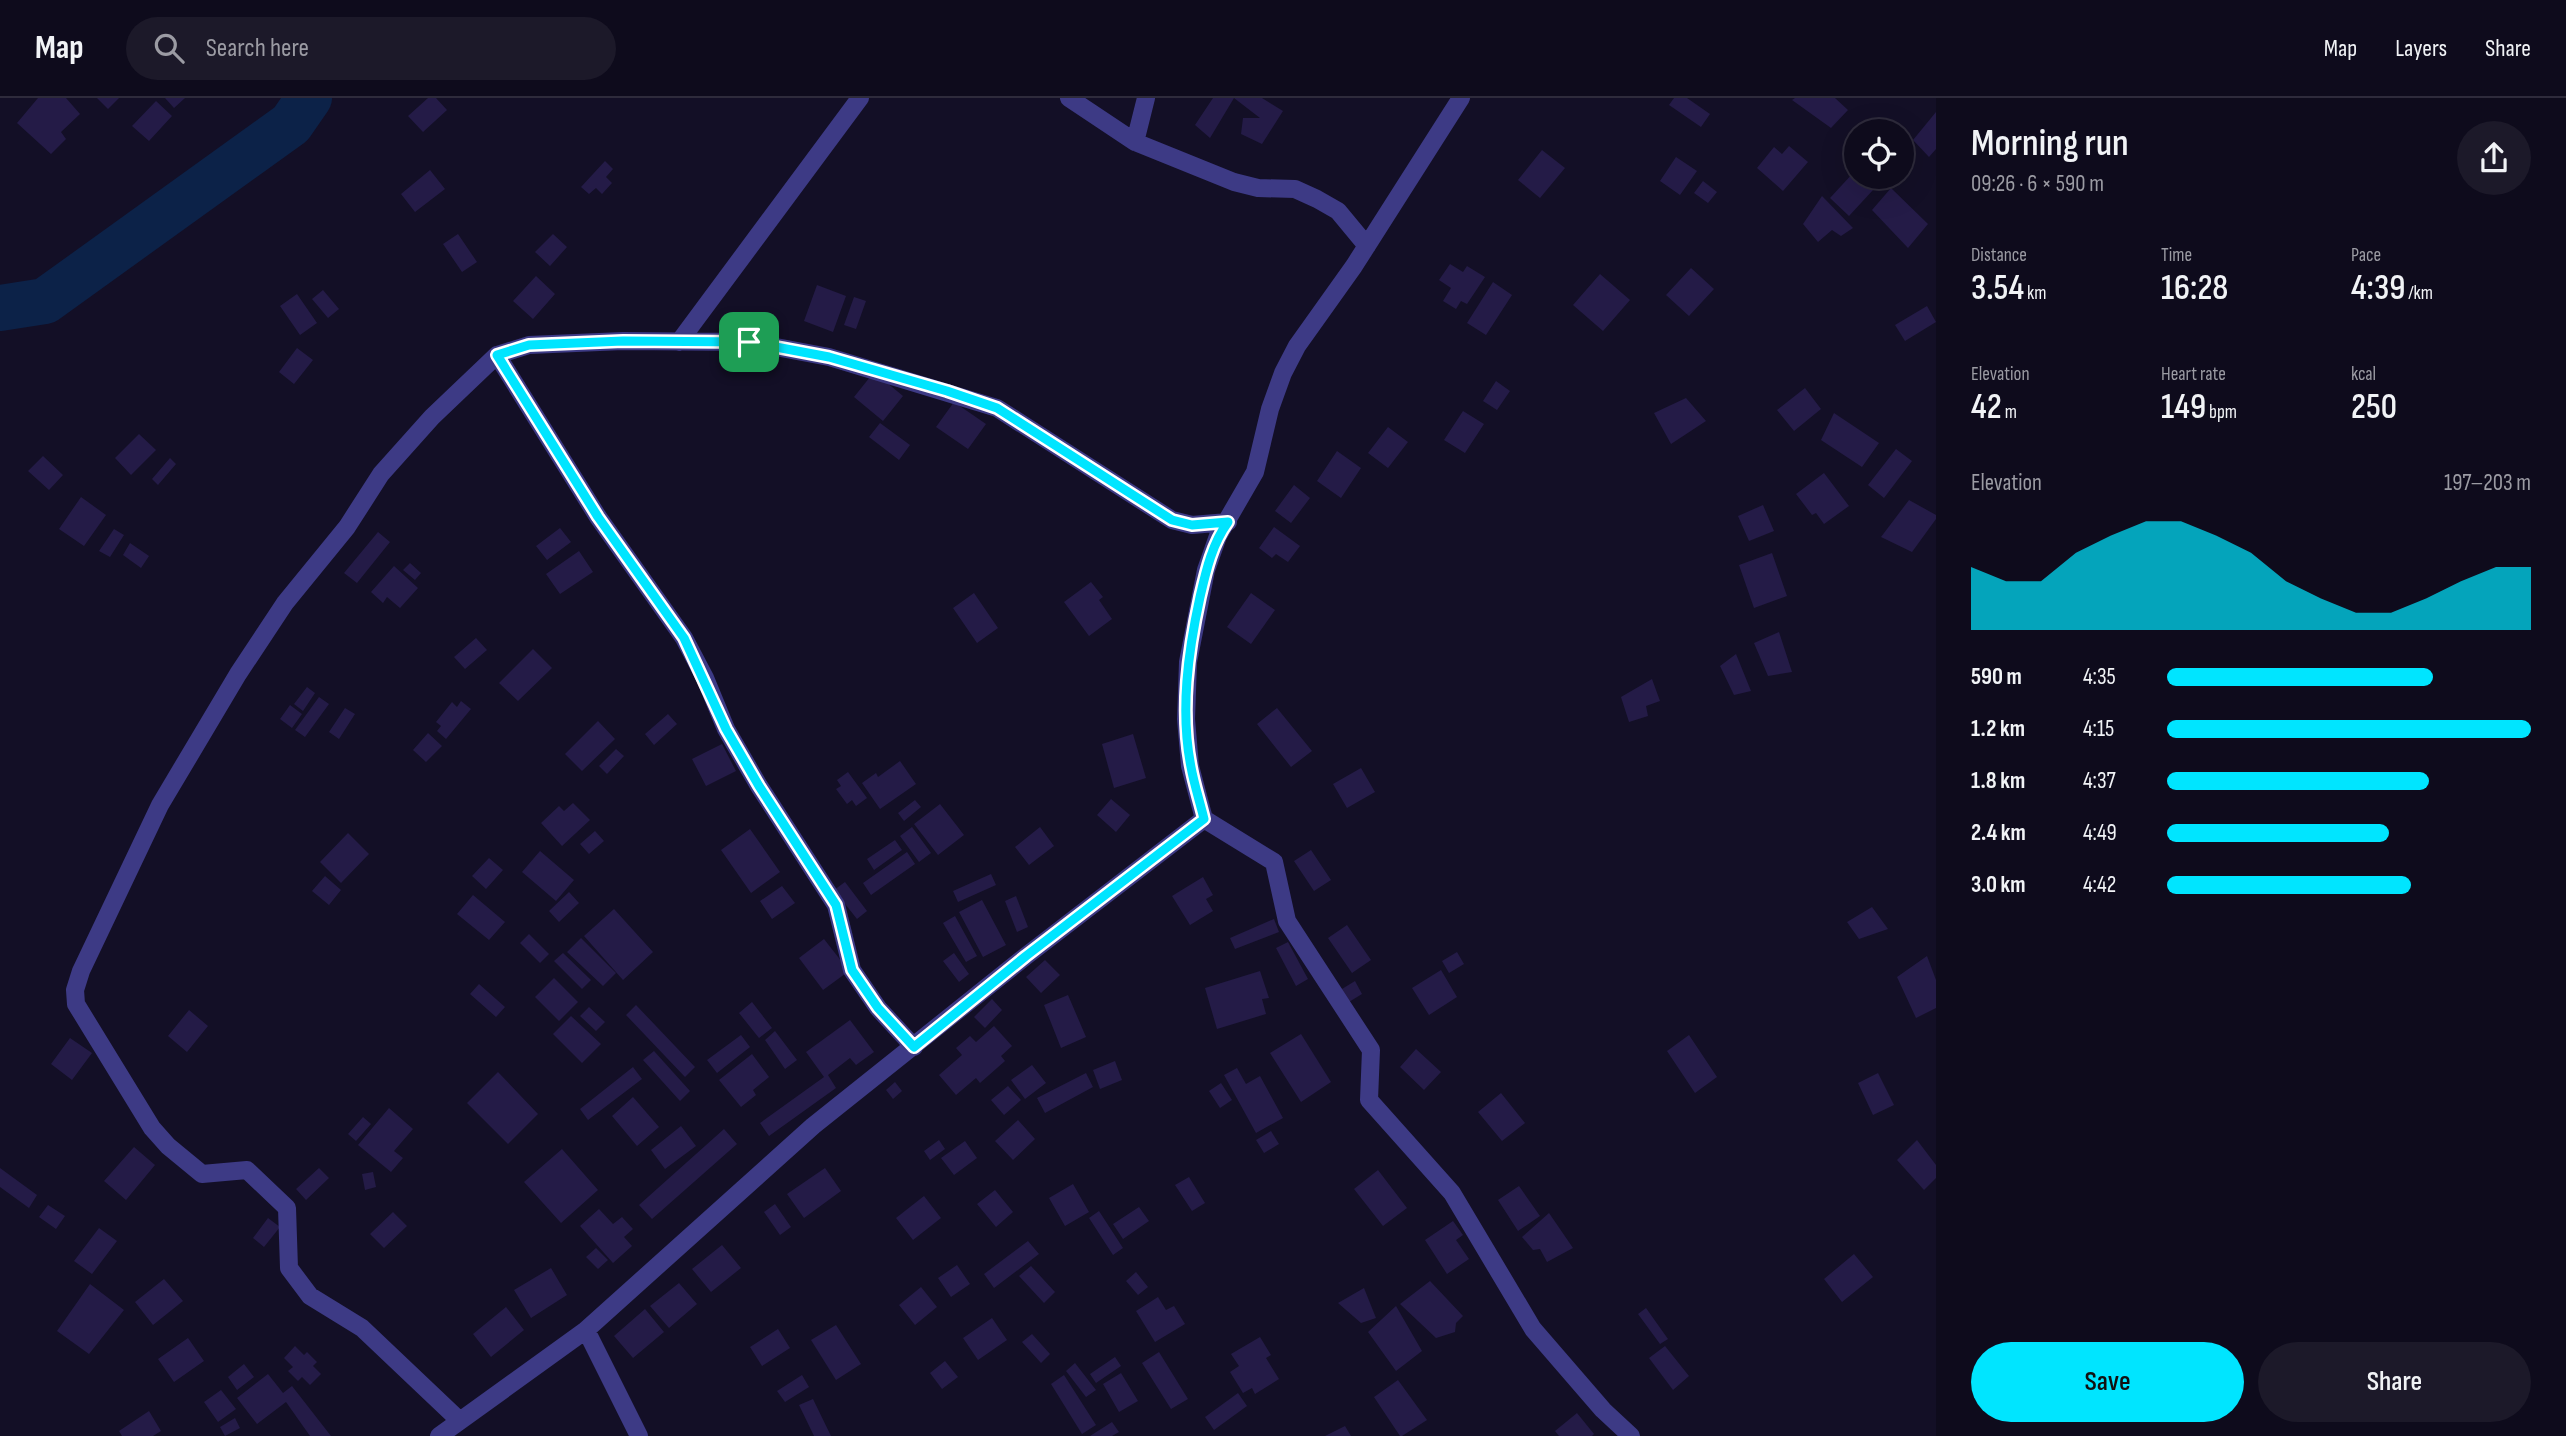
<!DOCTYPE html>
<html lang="en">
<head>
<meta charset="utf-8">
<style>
  body { margin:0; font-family:"Sofia Sans Condensed",sans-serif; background:#1c1929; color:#f1f3f6; height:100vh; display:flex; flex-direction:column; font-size:26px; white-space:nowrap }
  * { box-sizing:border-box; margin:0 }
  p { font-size:23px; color:#9b9ba3 }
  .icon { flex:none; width:38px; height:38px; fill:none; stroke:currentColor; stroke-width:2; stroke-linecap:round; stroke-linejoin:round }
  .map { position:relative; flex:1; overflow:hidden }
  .details { display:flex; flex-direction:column; background:#0e0b1c; width:630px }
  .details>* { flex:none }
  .fabs { position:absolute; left:1844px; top:21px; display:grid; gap:14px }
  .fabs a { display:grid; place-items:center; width:70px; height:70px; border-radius:50%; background:#0e0b1c; box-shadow:0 7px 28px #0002,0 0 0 2px #2e2b3b; font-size:35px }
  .pin { position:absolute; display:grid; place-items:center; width:60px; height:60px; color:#fff; margin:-30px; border-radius:14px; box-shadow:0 4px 10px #0006 }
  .round { display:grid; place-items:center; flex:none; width:74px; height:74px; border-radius:37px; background:#1c1929 }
  .overview { display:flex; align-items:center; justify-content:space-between; height:119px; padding:0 35px }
  h1 { font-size:38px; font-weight:600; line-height:52px }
  .figures { display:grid; grid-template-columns:repeat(3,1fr); gap:10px; height:119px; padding:7px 35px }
  .figures div { display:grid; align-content:center }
  .figures b { font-size:35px; font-weight:600 }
  .figures small { font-size:19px; font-weight:400 }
  .figures p { font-size:19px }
  .chart { height:196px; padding:14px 35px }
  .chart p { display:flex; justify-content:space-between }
  .chart svg { width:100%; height:126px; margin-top:7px; fill:#00e5ff; opacity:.7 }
  .button { display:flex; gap:14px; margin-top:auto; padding:14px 35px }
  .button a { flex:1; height:80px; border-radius:42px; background:#00e5ff; color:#111; font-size:28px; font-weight:600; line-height:80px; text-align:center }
  .button a+a { background:#1c1929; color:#f1f3f6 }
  ul { padding:0 35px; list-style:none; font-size:23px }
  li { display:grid; grid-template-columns:112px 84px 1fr; align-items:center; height:52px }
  li i { height:18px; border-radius:9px; background:#00e5ff }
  header { display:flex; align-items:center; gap:42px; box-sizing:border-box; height:98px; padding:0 35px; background:#0e0b1c; border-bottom:2px solid #2e2b3b }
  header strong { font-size:33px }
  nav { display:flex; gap:38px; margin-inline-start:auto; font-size:24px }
  .search { width:490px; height:63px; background:#1c1929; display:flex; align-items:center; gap:18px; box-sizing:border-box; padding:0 24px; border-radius:38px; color:#9b9ba3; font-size:26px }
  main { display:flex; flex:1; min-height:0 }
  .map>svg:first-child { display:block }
</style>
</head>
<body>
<header>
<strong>Map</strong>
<div class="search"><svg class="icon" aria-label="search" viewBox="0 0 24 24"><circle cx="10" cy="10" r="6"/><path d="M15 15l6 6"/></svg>Search here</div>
<nav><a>Map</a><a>Layers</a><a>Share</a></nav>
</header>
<main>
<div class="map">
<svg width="1936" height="1338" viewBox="0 0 1936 1338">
  <rect width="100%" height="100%" fill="#130f26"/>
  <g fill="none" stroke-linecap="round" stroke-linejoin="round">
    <path stroke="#0c2248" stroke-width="46" d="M0,210L45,203L291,26L309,0"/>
  </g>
  <path fill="#241b47" d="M38,0H66L80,16L61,34L66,41L51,56L17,25Z
    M97,0H119L108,11Z
    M165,0H185L174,10Z
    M428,0H436L447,12L423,34L408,18Z
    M1213,0H1234L1210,40L1195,27Z
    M1234,0H1262L1283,13L1262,46L1241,36L1243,20H1260Z
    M1674,0H1687L1710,16L1701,29L1669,7Z
    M1795,0H1835L1848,12L1831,30L1792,2Z
    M156,3L172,18L149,43L132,28Z
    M1936,14V51L1929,59L1913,42Z
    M1789,48L1808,64L1783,93L1757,70L1774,49L1782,56Z
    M1542,52L1565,70L1540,100L1518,82Z
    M1676,59L1697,73L1680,97L1660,83Z
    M605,63L613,71L606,79L612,85L602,96L596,90L589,96L581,89Z
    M430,72L445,91L415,114L401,96Z
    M1854,74L1873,92L1849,118L1830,100Z
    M1703,83L1717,94L1708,105L1694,95Z
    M1891,90L1928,126L1908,150L1872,112Z
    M1822,98L1853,130L1841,138L1832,132L1818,144L1803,126Z
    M458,136L477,164L462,174L443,146Z
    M553,136L567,149L550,168L535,154Z
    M1450,166L1463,174L1467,168L1485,179L1467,206L1461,203L1456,211L1443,203L1451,190L1439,182Z
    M1691,170L1714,191L1689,218L1666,197Z
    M1600,176L1630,202L1603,233L1573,207Z
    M536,178L555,196L533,221L513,203Z
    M1493,184L1512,197L1486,237L1467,225Z
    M817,187L846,198L833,234L804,223Z
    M323,192L339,211L328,220L312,201Z
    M297,196L317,225L300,237L280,208Z
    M854,199L866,203L856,231L844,227Z
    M1927,208L1936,224L1905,243L1895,227Z
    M297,250L313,262L294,286L279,274Z
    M874,274L903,298L883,323L854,299Z
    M1496,283L1510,293L1497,312L1483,303Z
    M1805,290L1821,311L1794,333L1777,312Z
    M1686,300L1706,323L1671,346L1654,315Z
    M954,304L986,326L968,351L936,329Z
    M1463,313L1484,326L1465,355L1444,342Z
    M1834,315L1879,345L1862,369L1821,342Z
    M880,325L910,347L899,362L869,339Z
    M1388,329L1408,344L1388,370L1368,355Z
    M139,336L156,352L131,377L115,360Z
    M1896,351L1912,363L1884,400L1868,387Z
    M1337,353L1361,370L1341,400L1317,383Z
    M43,358L63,377L49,392L28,373Z
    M170,360L176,366L158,387L152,381Z
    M1824,375L1849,408L1824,426L1816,415L1812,417L1796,396Z
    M1294,387L1310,400L1291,425L1275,413Z
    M81,399L106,417L84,448L59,431Z
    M1909,402L1936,417V421L1912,454L1881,439Z
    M1763,407L1774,433L1749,443L1738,418Z
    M1274,429L1300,448L1288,464L1276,456L1272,460L1259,450Z
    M560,430L571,444L547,462L536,448Z
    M114,431L124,437L110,459L99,453Z
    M378,434L390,444L357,485L344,475Z
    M130,445L149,458L141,470L123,457Z
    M579,453L593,474L560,496L546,476Z
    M1772,455L1787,498L1754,510L1739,467Z
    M410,465L421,475L415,482L403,472Z
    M394,468L418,490L400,510L387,499L383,505L371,494Z
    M1091,484L1103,499L1099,502L1112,521L1089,538L1064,504Z
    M974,495L998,530L977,545L953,510Z
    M1251,495L1275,512L1251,546L1227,529Z
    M1779,534L1792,574L1768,578L1754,545Z
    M476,540L487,552L465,571L454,559Z
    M533,551L552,570L518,603L499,585Z
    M1736,556L1751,593L1734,597L1720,568Z
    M1652,581L1660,603L1646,608L1648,618L1629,624L1621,599Z
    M307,589L315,595L303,613L294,606Z
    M319,599L329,606L305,639L295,632Z
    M461,603L471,611L446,641L437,633L441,628L436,624L452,604L457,609Z
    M290,607L302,616L292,630L280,621Z
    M345,610L355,616L339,641L329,634Z
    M1277,610L1312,653L1291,669L1257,626Z
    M668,616L677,626L654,647L645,636Z
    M598,623L615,641L582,673L565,656Z
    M428,635L442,648L426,664L413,652Z
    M1133,636L1146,680L1114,690L1102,646Z
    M722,646L736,673L706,688L692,661Z
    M616,651L624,658L607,676L599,668Z
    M900,663L916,686L880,711L862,685L876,675L878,679Z
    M1361,670L1375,694L1347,710L1333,686Z
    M848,674L867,700L856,708L852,702L847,706L836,691L841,688L837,682Z
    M1111,701L1130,717L1116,734L1097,717Z
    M915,702L921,709L904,723L898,715Z
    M573,705L590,722L562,748L541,725L559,708L564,713Z
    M940,706L964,737L938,757L914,726Z
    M912,729L931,755L919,764L900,738Z
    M1040,729L1054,748L1029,767L1015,749Z
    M750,731L780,774L751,795L721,752Z
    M595,733L604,743L589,756L580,746Z
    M348,735L369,756L341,785L320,764Z
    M895,742L902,752L874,772L867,761Z
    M1311,752L1331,782L1314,793L1294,763Z
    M540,753L574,782L556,803L522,774Z
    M907,754L915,766L871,797L863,785Z
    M489,760L503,772L486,791L472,778Z
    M991,776L996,787L958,804L953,793Z
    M325,778L341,792L329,807L312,793Z
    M1203,779L1213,797L1206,801L1213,813L1190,827L1172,798Z
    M845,784L867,813L857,821L834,792Z
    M782,788L795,805L772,821L760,803Z
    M569,794L579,805L559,824L549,813Z
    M473,797L505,824L489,842L457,816Z
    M1016,798L1028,829L1017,834L1005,803Z
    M982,802L1006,847L983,859L959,814Z
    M1872,809L1888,831L1859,841L1847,824Z
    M614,811L653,854L623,882L584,838Z
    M955,818L977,858L966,864L943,825Z
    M1274,821L1279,834L1235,851L1230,840Z
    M1347,827L1371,862L1352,875L1328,840Z
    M529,836L549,856L540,865L520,845Z
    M581,840L616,875L603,888L567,854Z
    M824,841L849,873L823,892L799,860Z
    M1288,844L1308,881L1296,888L1276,850Z
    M1457,854L1464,866L1449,875L1442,863Z
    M563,855L591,882L582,891L554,863Z
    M954,855L969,876L959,884L943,863Z
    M1927,858L1936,882V910L1916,920L1897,879Z
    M1045,862L1060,877L1041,895L1026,879Z
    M1441,872L1457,899L1429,917L1412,890Z
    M1260,873L1269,900L1262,901L1266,916L1217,931L1205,890Z
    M554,880L578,904L559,923L535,899Z
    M1355,883L1362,896L1344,907L1337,894Z
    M479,886L505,909L496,919L470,896Z
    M1068,897L1086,939L1061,950L1044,907Z
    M992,901L1002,912L985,930L974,919Z
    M752,904L772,930L759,940L739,915Z
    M636,907L695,969L685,979L626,917Z
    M589,909L605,924L596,933L580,918Z
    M189,912L208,928L187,954L168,938Z
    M571,918L601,946L582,965L553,936Z
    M850,922L874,954L856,967L850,960L828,977L836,990L769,1038L760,1025L824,979L806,954Z
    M994,928L1012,948L1001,958L1005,963L980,985L976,980L956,997L939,977L962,957L956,950L970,938L976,944Z
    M775,933L797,962L785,971L765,942Z
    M1301,936L1331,984L1301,1004L1270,955Z
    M741,937L750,949L717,975L707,962Z
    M1689,937L1717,979L1695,995L1667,953Z
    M70,940L92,955L72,982L51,966Z
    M1416,951L1441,974L1424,992L1400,969Z
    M654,953L690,993L680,1003L643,962Z
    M752,956L769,979L753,992L756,997L741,1009L719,982Z
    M1115,963L1122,982L1100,991L1093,972Z
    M1032,967L1046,985L1025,1001L1011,982Z
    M633,969L642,981L588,1022L580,1011Z
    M1237,970L1246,986L1260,978L1283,1020L1256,1035L1224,977Z
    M498,974L538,1016L508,1046L467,1005Z
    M1086,975L1093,989L1045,1015L1037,1000Z
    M1878,975L1894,1007L1873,1017L1858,985Z
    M895,984L902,993L893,1001L886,992Z
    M1221,985L1232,1002L1220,1010L1209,993Z
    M1008,988L1021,1002L1004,1017L991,1002Z
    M1501,995L1525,1025L1502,1043L1478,1014Z
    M633,999L659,1029L637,1048L612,1018Z
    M389,1010L413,1031L394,1053L403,1060L391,1074L358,1047Z
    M363,1019L371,1026L356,1043L348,1036Z
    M1018,1022L1035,1041L1013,1062L995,1043Z
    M681,1028L696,1048L665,1071L651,1052Z
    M724,1031L737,1046L652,1121L639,1107Z
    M1271,1033L1279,1046L1264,1055L1256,1042Z
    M939,1042L945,1051L930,1062L924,1053Z
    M1917,1042L1936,1067V1080L1924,1092L1897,1062Z
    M965,1043L977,1060L954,1077L941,1060Z
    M134,1049L155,1067L126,1102L104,1083Z
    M562,1051L598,1092L561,1125L524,1084Z
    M0,1070L37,1097L29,1110L0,1089Z
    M319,1070L329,1080L306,1102L296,1091Z
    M825,1070L841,1093L804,1120L787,1096Z
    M1378,1072L1407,1110L1383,1128L1354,1091Z
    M373,1074L376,1089L365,1092L362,1076Z
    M1189,1079L1205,1105L1192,1113L1175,1087Z
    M1073,1086L1089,1114L1065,1128L1049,1100Z
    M1519,1088L1540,1118L1518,1133L1498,1102Z
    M995,1092L1013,1114L996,1129L977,1106Z
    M924,1098L941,1120L913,1142L896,1120Z
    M775,1106L791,1129L780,1137L764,1114Z
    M48,1107L65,1118L56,1131L39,1119Z
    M1139,1109L1149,1123L1123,1141L1113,1126Z
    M599,1111L613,1126L622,1119L633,1131L624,1139L632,1148L613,1165L580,1128Z
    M1099,1113L1123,1150L1113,1157L1089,1120Z
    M393,1114L407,1128L384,1150L370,1136Z
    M1549,1115L1573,1150L1547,1164L1540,1151L1533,1152L1522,1139Z
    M268,1120L280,1129L264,1149L253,1140Z
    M1453,1123L1463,1137L1456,1142L1469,1161L1447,1176L1425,1142Z
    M99,1130L117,1143L92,1176L74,1163Z
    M1028,1143L1039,1156L994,1190L984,1176Z
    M722,1147L741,1170L711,1194L692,1171Z
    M596,1150L608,1162L598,1171L586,1159Z
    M1854,1156L1873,1179L1842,1204L1824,1181Z
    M957,1167L970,1186L951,1199L938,1180Z
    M1031,1168L1055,1194L1044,1205L1019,1178Z
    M551,1170L567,1197L531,1220L514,1192Z
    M1136,1174L1148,1189L1138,1197L1126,1183Z
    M164,1181L183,1203L153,1227L135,1204Z
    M1430,1183L1463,1218L1456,1225L1455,1234L1436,1240L1400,1206Z
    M679,1185L697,1206L669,1230L650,1208Z
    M90,1186L124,1212L89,1256L57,1233Z
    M921,1189L937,1209L915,1227L899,1207Z
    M1364,1190L1376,1220L1361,1225L1338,1205Z
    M1158,1199L1166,1212L1174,1208L1185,1226L1155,1244L1136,1213Z
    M1396,1208L1422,1253L1396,1273L1368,1234Z
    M506,1209L524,1232L491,1259L473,1236Z
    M1646,1210L1668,1241L1660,1246L1638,1216Z
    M645,1211L664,1234L633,1260L614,1238Z
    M992,1220L1007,1242L978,1262L963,1240Z
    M836,1227L861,1266L836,1282L811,1242Z
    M778,1231L790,1250L762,1268L750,1249Z
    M1032,1236L1050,1256L1041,1265L1022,1244Z
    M1260,1239L1271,1257L1266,1260L1279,1281L1255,1296L1252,1290L1243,1295L1230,1274L1239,1268L1231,1256Z
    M188,1240L204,1263L174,1284L158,1261Z
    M295,1248L304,1257L307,1254L317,1264L313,1268L321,1276L310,1287L302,1279L298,1283L288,1273L293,1269L284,1260Z
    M1665,1248L1689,1278L1673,1292L1649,1260Z
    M1159,1254L1188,1301L1171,1311L1142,1265Z
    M1115,1259L1121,1268L1096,1285L1090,1276Z
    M945,1263L958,1279L942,1291L930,1275Z
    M1075,1265L1096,1292L1086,1299L1066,1273Z
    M244,1266L254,1279L237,1292L228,1279Z
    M1121,1275L1138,1303L1119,1314L1103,1286Z
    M268,1276L283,1295L292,1288L331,1338H310L286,1304L257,1326L237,1300Z
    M802,1277L809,1289L785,1304L777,1293Z
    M1064,1277L1096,1327L1082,1336L1051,1286Z
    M1398,1282L1427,1322L1402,1338H1400L1374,1299Z
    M221,1292L236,1311L218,1324L204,1304Z
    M1238,1295L1247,1308L1214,1332L1205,1319Z
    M813,1301L831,1338H814L799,1307Z
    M149,1313L161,1333L153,1338H122L119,1333Z
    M1577,1315L1594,1336L1592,1338H1559L1555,1333Z
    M235,1320L240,1330L225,1338L220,1329Z
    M1112,1324L1119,1334L1112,1338H1090Z
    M1345,1328L1351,1338H1325Z"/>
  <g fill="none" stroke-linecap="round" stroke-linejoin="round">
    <path stroke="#3d3a85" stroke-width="18" d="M1069,0L1135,44
      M1146,0L1135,44L1234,84L1258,90L1295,91L1317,101L1338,113L1367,148
      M1461,0L1354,168L1297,248L1283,275L1270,311L1255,374L1218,438L1206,472L1188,564L1186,621L1190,668L1204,721L1274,764L1287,823L1371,952L1369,1002L1452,1095L1533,1231L1603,1312L1631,1338
      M679,244L860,0
      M497,257L598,419L684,540L705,580L726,631L759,688L836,807L852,872L878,910L914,949
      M460,1323L362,1230L310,1198L289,1170L287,1110L247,1072L202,1076L168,1048L152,1030L76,906L75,892L81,873L160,707L238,576L285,505L347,429L381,376L432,319L497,257L529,247L623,243L749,244L829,259L997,310L1172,422L1192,427L1228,424
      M439,1338L586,1232
      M639,1338L586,1232L813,1028L1026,858L1204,721"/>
  </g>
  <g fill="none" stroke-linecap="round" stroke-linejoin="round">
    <g stroke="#fff" stroke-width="14">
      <path id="route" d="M623,243L749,244L829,259L947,293L997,310L1172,422L1192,427L1228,424C1212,446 1206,473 1200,499C1188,554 1180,613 1191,669C1194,686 1200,704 1204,721L1026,858L914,949L878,910L852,872L836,807L759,688L726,631L684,540L598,419L497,257L529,247Z"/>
    </g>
    <use href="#route" stroke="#00e5ff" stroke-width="9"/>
  </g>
</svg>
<div class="fabs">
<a><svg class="icon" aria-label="locate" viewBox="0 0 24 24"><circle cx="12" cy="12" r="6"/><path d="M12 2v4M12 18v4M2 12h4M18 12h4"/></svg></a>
</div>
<div class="pin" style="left:749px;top:244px;background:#1e9e55"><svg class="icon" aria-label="arrive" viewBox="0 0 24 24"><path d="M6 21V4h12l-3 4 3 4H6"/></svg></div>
</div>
<section class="details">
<div class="overview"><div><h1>Morning run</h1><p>09:26 · 6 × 590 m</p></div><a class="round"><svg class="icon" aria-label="share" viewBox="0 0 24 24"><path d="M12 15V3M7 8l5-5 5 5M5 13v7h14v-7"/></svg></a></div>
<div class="figures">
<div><p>Distance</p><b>3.54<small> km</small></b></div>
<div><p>Time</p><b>16:28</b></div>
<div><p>Pace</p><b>4:39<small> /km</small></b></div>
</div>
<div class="figures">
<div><p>Elevation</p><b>42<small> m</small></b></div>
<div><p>Heart rate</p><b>149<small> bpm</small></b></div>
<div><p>kcal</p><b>250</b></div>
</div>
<div class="chart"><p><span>Elevation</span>197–203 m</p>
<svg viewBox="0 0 160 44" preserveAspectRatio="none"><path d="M0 44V22L10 27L20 27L30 17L40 11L50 6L60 6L70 11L80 17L90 27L100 33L110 38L120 38L130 33L140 27L150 22L160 22V44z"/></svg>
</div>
<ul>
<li><b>590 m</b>4:35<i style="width:73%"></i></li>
<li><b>1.2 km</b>4:15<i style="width:100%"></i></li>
<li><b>1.8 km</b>4:37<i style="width:72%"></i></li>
<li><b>2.4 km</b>4:49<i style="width:61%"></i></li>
<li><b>3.0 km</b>4:42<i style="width:67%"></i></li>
</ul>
<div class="button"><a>Save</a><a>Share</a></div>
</section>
</main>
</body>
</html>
